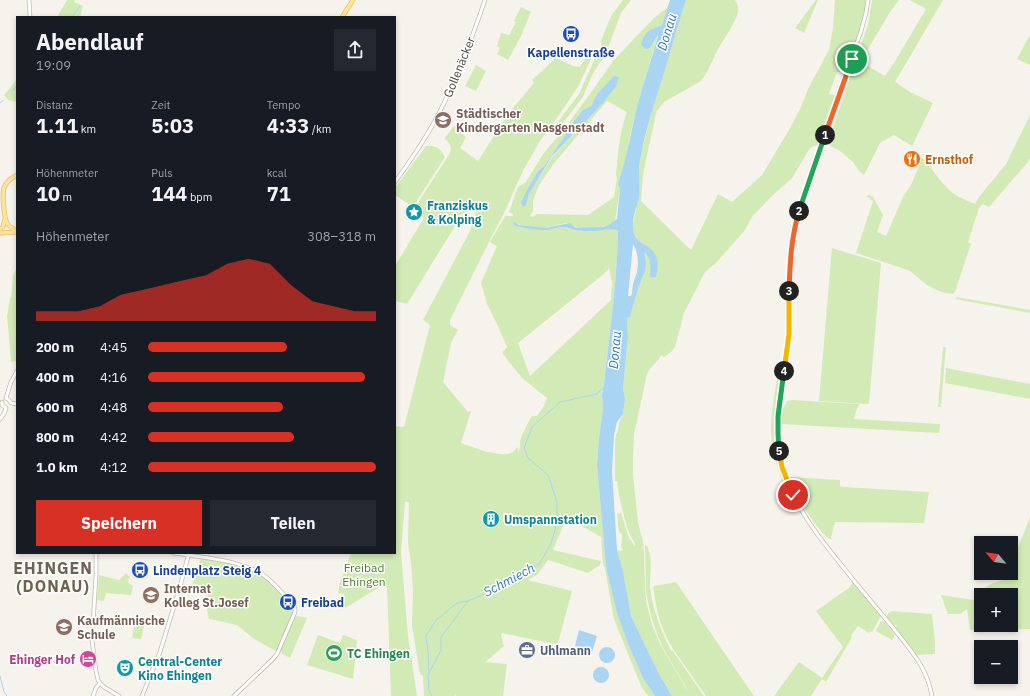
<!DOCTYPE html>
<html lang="de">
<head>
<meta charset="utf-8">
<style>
  body { margin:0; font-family:"IBM Plex Sans",sans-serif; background:#242831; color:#f1f3f6; height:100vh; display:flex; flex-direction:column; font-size:15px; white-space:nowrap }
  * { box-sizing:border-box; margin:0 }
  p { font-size:13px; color:#9ea1a6 }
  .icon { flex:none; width:22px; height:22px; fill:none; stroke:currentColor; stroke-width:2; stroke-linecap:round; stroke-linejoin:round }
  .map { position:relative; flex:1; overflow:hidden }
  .panel { position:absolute; left:16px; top:16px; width:380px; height:538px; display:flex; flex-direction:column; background:#171b24; border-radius:0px; box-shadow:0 2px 6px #0003 }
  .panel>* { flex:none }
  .needle { width:26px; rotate:298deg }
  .controls { position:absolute; left:974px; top:536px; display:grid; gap:8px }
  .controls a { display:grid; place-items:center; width:44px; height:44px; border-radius:0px; background:#171b24; box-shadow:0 2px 6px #0003; font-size:20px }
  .pin { position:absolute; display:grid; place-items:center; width:34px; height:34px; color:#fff; margin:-17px; border:2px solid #fff; border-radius:50%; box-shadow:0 1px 4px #0007 }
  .km { position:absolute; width:20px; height:20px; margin:-10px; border-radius:50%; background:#222; color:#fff; font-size:11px; line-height:20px; text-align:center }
  .round { display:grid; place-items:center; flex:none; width:42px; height:42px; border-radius:0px; background:#242831 }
  .head { display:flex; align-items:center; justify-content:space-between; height:68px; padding:0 20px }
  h1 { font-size:22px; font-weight:700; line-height:30px }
  .metrics { display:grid; grid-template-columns:repeat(3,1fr); gap:6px; height:68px; padding:4px 20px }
  .metrics div { display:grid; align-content:center }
  .metrics b { font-size:20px; font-weight:700 }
  .metrics small { font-size:11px; font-weight:400 }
  .metrics p { font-size:11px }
  .chart { height:112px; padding:8px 20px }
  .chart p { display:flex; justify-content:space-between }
  .chart svg { width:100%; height:72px; margin-top:4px; fill:#d93025; opacity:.7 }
  .primary-button { display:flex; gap:8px; margin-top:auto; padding:8px 20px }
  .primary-button a { flex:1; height:46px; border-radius:0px; background:#d93025; color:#fff; font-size:16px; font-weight:700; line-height:46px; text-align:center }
  .primary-button a+a { background:#242831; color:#f1f3f6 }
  ul { padding:0 20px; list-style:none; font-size:13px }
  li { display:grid; grid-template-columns:64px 48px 1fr; align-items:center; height:30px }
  li i { height:10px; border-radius:5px; background:#d93025 }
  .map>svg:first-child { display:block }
</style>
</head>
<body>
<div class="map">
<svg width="1030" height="696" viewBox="0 0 1030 696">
  <rect width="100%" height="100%" fill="#f6f3ec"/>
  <path fill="#d2eab5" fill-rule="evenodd" d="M67,0H75L74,2L83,6L80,17H57Z
    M623,0H631L621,13L606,53L592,75L583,97L554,134L551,131L579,94L596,56L602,48L601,41L611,16Z
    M686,0H735C737,4 739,7 738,12C736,22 723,40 717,51C712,61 708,72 701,81L664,102L658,110H657L645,164L643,176L641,201L691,250L718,194L732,202L762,175L789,130L800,109L809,87L829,50L833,28L835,0H866L864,17L847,67H844L845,69L841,72H837L829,94L835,95L842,74L844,76L821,143L819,145L814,146L810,148L792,178L771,197L752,217L745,230L716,263L705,272L684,313L675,347L672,351L664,357L661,355C658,363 650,366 647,374L634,434L633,459V475L638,523L643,541L644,554L645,588L646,600L651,622L660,644L687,690V689L663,648L657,634L651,616L646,592L645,545L647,546C653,558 650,573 650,586C652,609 661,630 671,651L672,650L704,696H672L659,674L631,616L623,571L617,550L623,551C620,545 622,543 622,537C622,531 622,537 619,531C618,527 618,519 617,514L621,513L629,538L635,547C635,541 630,536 628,530C623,514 619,498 617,481H615V440L616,434H617L620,419L623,414L625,399L623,388L628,337L627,318L630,317L631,314L633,306L639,286L645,271L644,253H645C652,259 650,268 650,277L658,267L638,242L634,234L632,227L639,197V171L641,154L651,114Z
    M816,0H818L804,33L795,28Z
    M872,0H899L890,12L865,54L861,62L885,76L894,63L926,9L910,0H943L895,82L910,92L933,103L912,146L894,135L880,143L864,175L859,171L853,162L840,151L832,147L829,144L831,134L849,80L852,72L857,65L858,53L868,25Z
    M521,7L531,12L521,36L508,60L497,54L500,48L497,46L501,33L509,35L516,22L514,21Z
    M668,7L662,25L646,33L653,43L657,36L658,35L639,99L631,131L624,168L618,184L620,189L615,221C605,228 589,229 578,228C574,227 572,223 567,223C560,224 553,227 545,228C538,228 520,226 515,222L520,227C529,228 538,231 548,230C553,229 558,227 563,227C567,227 570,229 575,230C579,231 583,231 587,231C598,232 608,228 618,229C617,281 610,332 604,384L602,395L603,410L599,438L597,464L606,567L629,646L643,678L655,696H648L641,686L614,619L605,569L603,564L601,537L563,515V526L553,550L601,561L600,565L588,573L548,560L537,575L528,580L572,591L558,643L555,644L502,633L501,635L504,646L485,662L507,664L503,696H456V694L455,696H424L423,676L420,674L412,626L413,592L411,562L408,543L409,502H405L401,552L408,636L417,696H391L387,587H380L345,608L341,609L344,594L338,593L340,582L351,553H395V426L404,427L430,325L423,320L470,231L477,209L463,213L407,304L395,301V266L424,218L414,209L450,153C452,146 450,143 445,139V138L453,127L458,124C458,130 462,134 466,137L460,148L478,161L506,117L513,108L534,83L532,80L556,58L573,66L580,67L586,57L591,59L579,85L559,115L540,141L524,169L515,188L507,207L489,242L450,320V325L458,330L451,343L443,382L468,412L469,411H471L461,443C473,447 501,459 513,452C514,451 516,449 517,447L519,451C520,448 520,444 520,441C521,437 529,420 532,416H537L544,406L547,398L522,378L502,353L507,347L496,322L487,304L481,283L497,246L490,242L505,216H513V214L509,212L518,187L526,182L543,154L568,124L597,84L613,61L654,18ZM597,94L602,104L589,118L553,156L529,194L526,205L529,186L538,171L545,165L564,137L570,126L583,110L591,106ZM607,101L627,112C619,133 618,154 616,175L617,178L614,197L588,215L537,214L533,217L530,216L533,211V201L539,185L555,162ZM609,268L612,282L611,300L530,376L518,343L605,273Z
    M1030,35V65L1017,59Z
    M476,65L486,71L476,91L465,86Z
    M17,79V102L8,100L4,95Z
    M1030,115V158L1027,163L989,207L983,204L979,208L968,242L971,244L955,292L953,294L942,292L934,289L927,285L910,271L902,268L856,253L873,201L866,196L870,195L873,197L883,215L877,232L886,236L903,197L911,185L919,166L917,156L918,154C930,164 937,178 947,188C954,196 966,200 975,204L979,197L1006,164Z
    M426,146C437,145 440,148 445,157L413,207L395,195V188Z
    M832,248L881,263L869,404L819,401Z
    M17,267V361L11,362L7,316L10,298H11L13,276Z
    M957,297L1030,310V313L955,299Z
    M943,347H946L941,406L940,407H938Z
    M946,368L1030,384V399L945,383Z
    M778,373L782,374C776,416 772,449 789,490L785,491C781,478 776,464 773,450C768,424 774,399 778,373Z
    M792,400L859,404L856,411L854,419L940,424L939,433L782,424V411L787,401Z
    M789,477L840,480V486L843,487L929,492L924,523L835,522L831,538V539H829C810,521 800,501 789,477Z
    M1030,517V629L970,630L967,609L960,614H948L941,595L974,600C978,595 983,589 988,586C996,580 1003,584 1008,573H1011V566ZM981,595H1011V625H981Z
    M201,557L233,562L266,577L295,609L276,651L254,639L237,625L215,620L209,619L206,604L208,592L191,588L196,572H198Z
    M126,573L130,577L128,580V583L133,586L131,595L106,593L104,601L97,600L99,575L119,580Z
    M676,582L710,632L754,696H706L673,649L667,638L662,627L658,614L653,588L654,586Z
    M853,582L881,616L872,632L870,631L869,633L858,626L852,634L851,639L826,682L822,679L811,696H774L799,662L822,678L843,647L816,611L849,588Z
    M892,611L932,614L935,642V654L916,655L895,628L898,626C893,625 889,623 887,617L888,613Z
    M295,616L307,618L290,658L281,653L280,651Z
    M135,621L145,622L141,639L132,638Z
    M881,621L885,622L895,635L892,640L876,631Z
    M318,635L340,643L343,635L357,640L353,679L307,665Z"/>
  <path fill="#a9d4f2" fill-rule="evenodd" d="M670,0H686C678,25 671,50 663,76C655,102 646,128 641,155C640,161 639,167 639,173C639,181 640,190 639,198C637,207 632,218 633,227C633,252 665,238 656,277H650C650,269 652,259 645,253H644L646,263L645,271L639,286L633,306L631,314L630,317L627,318L628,337L623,388L625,399L623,414L617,422L614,435L612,471L617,550L623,571L631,616L659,674L672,696H655L643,678L629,646L618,616L606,567L597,464L599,438L603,410L602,395L604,384C610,332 617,281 618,230C610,228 602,231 594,231C587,231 581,231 575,230C571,229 567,227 563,227C558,227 553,229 548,230C540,231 521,228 514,225L513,222H515L519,225L546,228L565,224L570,223L576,228L603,227L610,224L617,219L620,189L618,184C627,158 631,130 638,103C644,81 652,58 658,36H657L650,48L646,49L641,45C645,30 649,31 662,25ZM633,244C638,252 639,263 637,272C636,276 634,280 633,284C632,289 633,292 631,296H628Z
    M614,76L619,77L616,86L602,104L589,118L552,156L529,194L526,205L523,207L521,203L529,186L538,171L545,165L564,137L570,126L583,110L591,106L597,94Z
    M579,630L597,636L592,652L575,646Z
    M599 655a8 8 0 1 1 16 0a8 8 0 1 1-16 0Z
    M593 675a8 8 0 1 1 16 0a8 8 0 1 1-16 0Z"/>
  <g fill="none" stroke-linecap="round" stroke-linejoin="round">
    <path stroke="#a9d4f2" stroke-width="1" d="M72,17L80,6
      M12,91L17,85
      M0,103L4,100
      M429,672L428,652L426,636L436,620L457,603L468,601
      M0,676L4,692L7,696
      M432,696L429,691L428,675L441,650V637L468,601L509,583L540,563L551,543L557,523V502L548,475L528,458L524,448L532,427L560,402L597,394L603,388"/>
    <g stroke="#c2bbae" stroke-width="4.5">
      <path id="minor" d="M29,0L30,17
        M868,0L866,13L861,31L800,211C795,224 792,238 790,252C788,279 790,306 789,333C787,362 779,389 778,417C775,490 813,529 855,582C868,598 881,613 894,629C911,651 927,667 932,696
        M395,182C411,160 427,137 439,113C458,77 472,38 485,0
        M6,398L11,382L17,371
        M6,398L9,400L11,403
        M2,402V405L6,408
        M11,403L17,404
        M0,419L4,414L6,408
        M96,553V576L92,640L96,671L98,680L100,683L104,687L119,696
        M173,553C200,557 244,560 266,577C276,585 285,596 294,606L295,609V612L277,654L273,659L234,696
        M93,696L96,688L100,683
        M142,696L160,652L179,590L189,553"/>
    </g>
    <g stroke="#e6c16a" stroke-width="5">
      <path id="major" d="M342,17L353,0
        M17,175C11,178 6,182 4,188C2,195 4,217 7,223C9,227 13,229 17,231
        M0,229L3,227L5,219
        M0,233L17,232"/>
    </g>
    <use href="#minor" stroke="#fff" stroke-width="3"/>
    <use href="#major" stroke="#ffe39c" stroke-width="3.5"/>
  </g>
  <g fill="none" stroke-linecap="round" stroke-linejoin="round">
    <g stroke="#fff" stroke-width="8">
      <path id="split-1" d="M825,135L852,59"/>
    </g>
    <g stroke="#fff" stroke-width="8">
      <path id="split-2" d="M799,211L825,135"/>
    </g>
    <g stroke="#fff" stroke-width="8">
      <path id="split-3" d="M789,291C790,262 791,239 799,211"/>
    </g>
    <g stroke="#fff" stroke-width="8">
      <path id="split-4" d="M784,371L789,334V291"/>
    </g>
    <g stroke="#fff" stroke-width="8">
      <path id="split-5" d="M779,451L778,434V416L784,371"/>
    </g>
    <g stroke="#fff" stroke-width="8">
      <path id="split-6" d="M779,451L782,467L793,495"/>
    </g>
    <use href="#split-1" stroke="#f0652b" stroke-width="5"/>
    <use href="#split-2" stroke="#22a559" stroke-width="5"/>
    <use href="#split-3" stroke="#f0652b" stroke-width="5"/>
    <use href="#split-4" stroke="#f5b400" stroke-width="5"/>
    <use href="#split-5" stroke="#22a559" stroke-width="5"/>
    <use href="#split-6" stroke="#f5b400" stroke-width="5"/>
  </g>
  <defs>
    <g id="bus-disc" transform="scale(0.9)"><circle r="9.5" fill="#1a4fb4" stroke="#fff"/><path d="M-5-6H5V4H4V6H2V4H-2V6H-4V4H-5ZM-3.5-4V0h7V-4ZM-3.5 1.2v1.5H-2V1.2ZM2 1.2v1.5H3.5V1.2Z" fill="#fff"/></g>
    <g id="school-disc" transform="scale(0.9)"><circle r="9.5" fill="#8d6e63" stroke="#fff"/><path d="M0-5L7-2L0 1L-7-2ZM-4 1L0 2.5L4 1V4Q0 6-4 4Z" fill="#fff"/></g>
    <g id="restaurant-disc" transform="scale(0.9)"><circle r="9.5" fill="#e8710a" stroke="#fff"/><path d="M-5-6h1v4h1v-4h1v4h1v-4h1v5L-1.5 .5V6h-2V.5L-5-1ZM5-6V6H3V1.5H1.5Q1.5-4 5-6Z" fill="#fff"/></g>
    <g id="sight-disc" transform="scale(0.9)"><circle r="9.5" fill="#0f9aa8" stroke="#fff"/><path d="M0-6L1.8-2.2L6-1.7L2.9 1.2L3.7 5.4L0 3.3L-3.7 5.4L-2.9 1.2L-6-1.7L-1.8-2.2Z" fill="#fff"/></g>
    <g id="building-disc" transform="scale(0.9)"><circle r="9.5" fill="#0f9aa8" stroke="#fff"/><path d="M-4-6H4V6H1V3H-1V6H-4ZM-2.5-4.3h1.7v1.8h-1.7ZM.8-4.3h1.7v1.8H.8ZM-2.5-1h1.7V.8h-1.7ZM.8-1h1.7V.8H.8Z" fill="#fff"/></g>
    <g id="office-disc" transform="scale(0.9)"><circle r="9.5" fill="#5c6f8a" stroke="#fff"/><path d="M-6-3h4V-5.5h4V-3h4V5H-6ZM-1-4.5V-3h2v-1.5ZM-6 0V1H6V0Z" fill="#fff"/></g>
    <g id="stadium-disc" transform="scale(0.9)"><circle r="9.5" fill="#2e9e5b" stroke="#fff"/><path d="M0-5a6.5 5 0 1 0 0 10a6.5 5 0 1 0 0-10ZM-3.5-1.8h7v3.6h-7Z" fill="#fff"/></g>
    <g id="hotel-disc" transform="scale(0.9)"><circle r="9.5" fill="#d1479c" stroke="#fff"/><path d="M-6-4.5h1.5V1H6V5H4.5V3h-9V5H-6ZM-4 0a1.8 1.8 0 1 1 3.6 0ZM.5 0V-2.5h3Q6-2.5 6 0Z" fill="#fff"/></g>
    <g id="theatre-disc" transform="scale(0.9)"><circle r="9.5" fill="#0f9aa8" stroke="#fff"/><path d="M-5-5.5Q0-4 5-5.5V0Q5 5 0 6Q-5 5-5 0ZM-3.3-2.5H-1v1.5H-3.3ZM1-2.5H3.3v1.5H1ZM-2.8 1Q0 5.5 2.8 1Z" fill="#fff"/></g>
  </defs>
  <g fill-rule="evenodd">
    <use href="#bus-disc" x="571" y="34"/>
    <use href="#school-disc" x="443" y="120"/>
    <use href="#restaurant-disc" x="912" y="159"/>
    <use href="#sight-disc" x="414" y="212"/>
    <use href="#building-disc" x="491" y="519"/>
    <use href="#bus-disc" x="140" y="570"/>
    <use href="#school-disc" x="151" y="595"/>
    <use href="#bus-disc" x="288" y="602"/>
    <use href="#school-disc" x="64" y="627"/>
    <use href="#office-disc" x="527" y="650"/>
    <use href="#stadium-disc" x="334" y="653"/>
    <use href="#hotel-disc" x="88" y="659"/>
    <use href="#theatre-disc" x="125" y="668"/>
  </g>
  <g text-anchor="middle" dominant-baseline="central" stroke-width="3" stroke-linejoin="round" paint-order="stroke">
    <g font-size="12" font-weight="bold" fill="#164399" stroke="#fff" text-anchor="start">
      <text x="571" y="52" text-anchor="middle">Kapellenstraße</text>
      <text x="153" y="570">Lindenplatz Steig 4</text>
      <text x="301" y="602">Freibad</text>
    </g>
    <g font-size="12" fill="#4b4439" stroke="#fff">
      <text transform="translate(459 67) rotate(-68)">Gollenäcker</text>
    </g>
    <g font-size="12" font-weight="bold" fill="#785e54" stroke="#fff" text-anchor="start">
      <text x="456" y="113">Städtischer<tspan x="456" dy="14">Kindergarten Nasgenstadt</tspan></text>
      <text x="164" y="588">Internat<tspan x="164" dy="14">Kolleg St.Josef</tspan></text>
      <text x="77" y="620">Kaufmännische<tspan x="77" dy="14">Schule</tspan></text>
    </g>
    <g font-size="12" font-weight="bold" fill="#c56008" stroke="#fff" text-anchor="start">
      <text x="925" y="159">Ernsthof</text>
    </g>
    <g font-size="12" font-weight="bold" fill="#0d838f" stroke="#fff" text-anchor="start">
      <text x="427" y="205">Franziskus<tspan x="427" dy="14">&amp; Kolping</tspan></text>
      <text x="504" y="519">Umspannstation</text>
      <text x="138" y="661">Central-Center<tspan x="138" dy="14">Kino Ehingen</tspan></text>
    </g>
    <g font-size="12" fill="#4a7f2a" stroke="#fff">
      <text x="364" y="567">Freibad<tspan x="364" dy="14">Ehingen</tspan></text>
    </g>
    <g font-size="12" font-weight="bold" fill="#4e5e75" stroke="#fff" text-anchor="start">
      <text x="540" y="650">Uhlmann</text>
    </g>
    <g font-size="12" font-weight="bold" fill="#27864d" stroke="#fff" text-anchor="start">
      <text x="347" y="653">TC Ehingen</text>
    </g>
    <g font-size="12" font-weight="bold" fill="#b23c85" stroke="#fff" text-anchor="end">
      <text x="75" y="659">Ehinger Hof</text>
    </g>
    <g font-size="13" font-style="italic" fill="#2e7ab2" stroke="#fff">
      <text transform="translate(667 32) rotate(-73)">Donau</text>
      <text transform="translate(615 350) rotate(-85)">Donau</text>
      <text transform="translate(509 580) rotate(-28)">Schmiech</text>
    </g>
    <g font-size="16" font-weight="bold" letter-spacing="1" fill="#6e6250" stroke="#fff">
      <text x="53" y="568">EHINGEN<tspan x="53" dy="18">(DONAU)</tspan></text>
    </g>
  </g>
</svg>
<div class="controls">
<a><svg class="needle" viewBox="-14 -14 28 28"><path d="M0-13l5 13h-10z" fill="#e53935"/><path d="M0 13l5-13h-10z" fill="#9ea1a6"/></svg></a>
<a>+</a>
<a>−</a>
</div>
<div class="pin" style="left:852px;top:59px;background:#1e9e55"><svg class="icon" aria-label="arrive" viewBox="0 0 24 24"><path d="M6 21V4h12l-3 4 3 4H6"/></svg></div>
<div class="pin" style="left:793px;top:495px;background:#d93025"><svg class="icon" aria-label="check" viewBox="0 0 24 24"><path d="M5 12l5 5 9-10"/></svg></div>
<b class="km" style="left:825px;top:135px">1</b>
<b class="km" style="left:799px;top:211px">2</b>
<b class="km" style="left:789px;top:291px">3</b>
<b class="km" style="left:784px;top:371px">4</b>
<b class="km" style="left:779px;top:451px">5</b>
<section class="panel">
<div class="head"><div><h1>Abendlauf</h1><p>19:09</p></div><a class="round"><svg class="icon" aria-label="share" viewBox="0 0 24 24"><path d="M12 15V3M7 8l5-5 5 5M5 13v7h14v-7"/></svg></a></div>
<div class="metrics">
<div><p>Distanz</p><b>1.11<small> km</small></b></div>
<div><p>Zeit</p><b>5:03</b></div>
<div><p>Tempo</p><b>4:33<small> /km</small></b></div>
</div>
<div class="metrics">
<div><p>Höhenmeter</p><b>10<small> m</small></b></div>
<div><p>Puls</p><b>144<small> bpm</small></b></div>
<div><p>kcal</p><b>71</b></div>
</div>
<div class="chart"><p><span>Höhenmeter</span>308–318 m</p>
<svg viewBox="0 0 160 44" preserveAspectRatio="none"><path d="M0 44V38L10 38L20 38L30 35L40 28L50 25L60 22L70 19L80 16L90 9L100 6L110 9L120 22L130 32L140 35L150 38L160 38V44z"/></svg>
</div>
<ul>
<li><b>200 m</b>4:45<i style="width:61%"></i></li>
<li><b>400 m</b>4:16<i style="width:95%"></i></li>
<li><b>600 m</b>4:48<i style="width:59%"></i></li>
<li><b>800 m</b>4:42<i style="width:64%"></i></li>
<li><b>1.0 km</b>4:12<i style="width:100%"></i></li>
</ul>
<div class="primary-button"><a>Speichern</a><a>Teilen</a></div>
</section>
</div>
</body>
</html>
